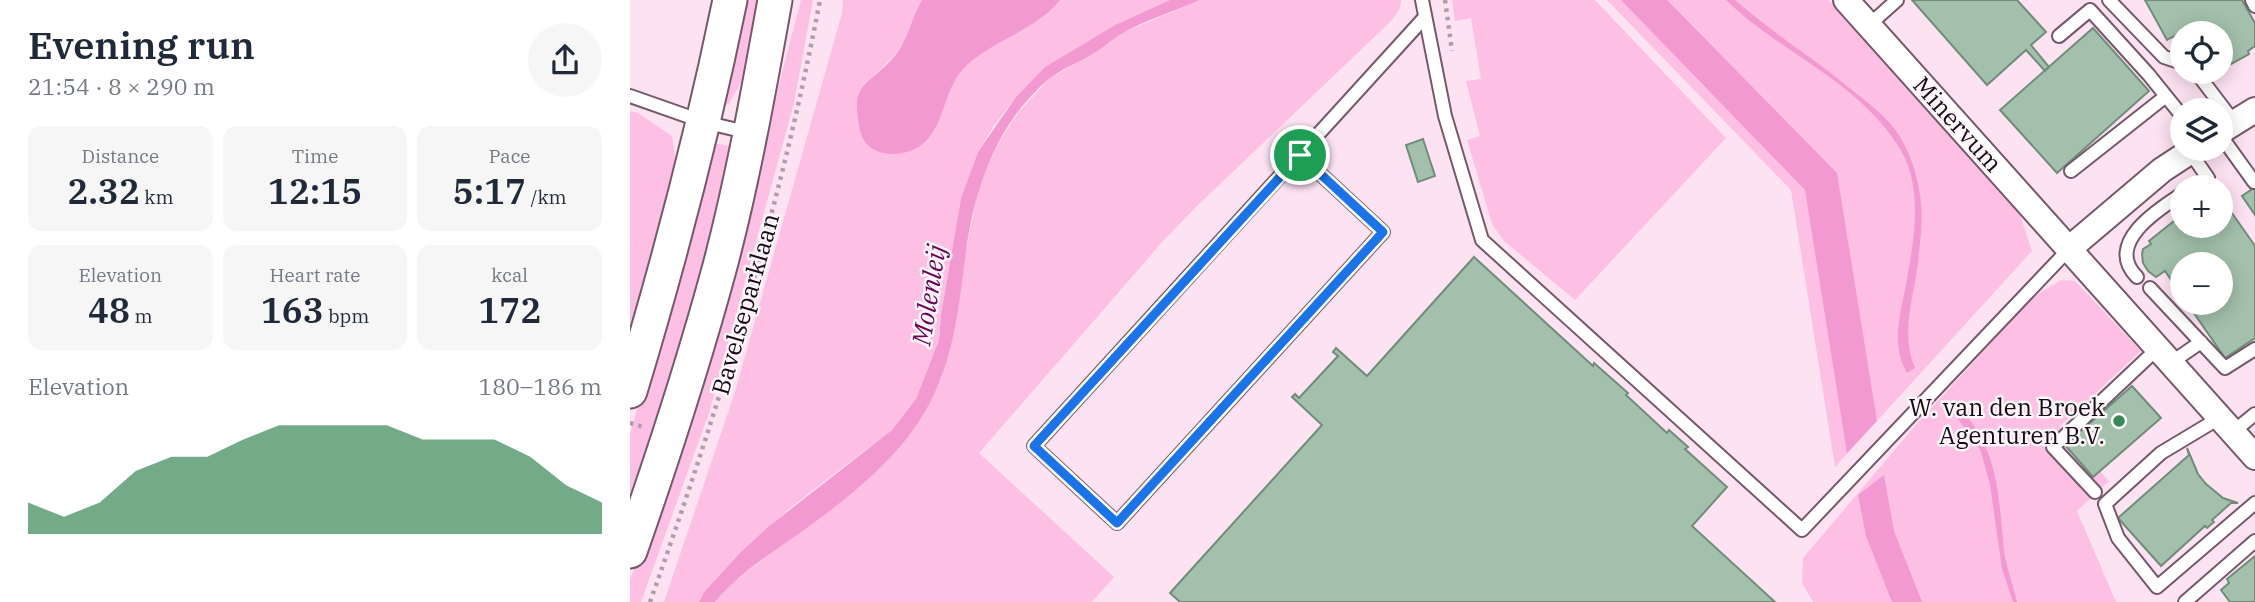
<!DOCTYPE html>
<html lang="en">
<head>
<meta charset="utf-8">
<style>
  body { margin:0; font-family:"IBM Plex Serif",serif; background:#f6f6f7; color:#1f2937; height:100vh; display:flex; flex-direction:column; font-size:26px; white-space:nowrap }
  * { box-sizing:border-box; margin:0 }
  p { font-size:23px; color:#747a83 }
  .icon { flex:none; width:38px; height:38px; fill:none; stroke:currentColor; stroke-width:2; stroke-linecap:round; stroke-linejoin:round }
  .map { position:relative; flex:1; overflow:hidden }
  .drawer { display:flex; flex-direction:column; background:#fff; width:630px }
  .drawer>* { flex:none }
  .controls { position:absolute; left:1540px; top:21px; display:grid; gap:14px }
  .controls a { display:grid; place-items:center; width:63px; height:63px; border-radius:50%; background:#fff; box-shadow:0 4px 18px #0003; font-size:35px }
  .pin { position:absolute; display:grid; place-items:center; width:60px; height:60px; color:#fff; margin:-30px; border:4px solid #fff; border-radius:50%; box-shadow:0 2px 7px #0007 }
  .round { display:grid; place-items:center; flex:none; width:74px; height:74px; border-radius:37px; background:#f6f6f7 }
  .head { display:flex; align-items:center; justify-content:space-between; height:119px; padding:0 28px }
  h1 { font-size:38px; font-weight:600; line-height:52px }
  .stats { display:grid; grid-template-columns:repeat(3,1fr); gap:10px; height:119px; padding:7px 28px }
  .stats div { display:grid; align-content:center; border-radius:14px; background:#f6f6f7; text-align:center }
  .stats b { font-size:35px; font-weight:600 }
  .stats small { font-size:19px; font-weight:400 }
  .stats p { font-size:19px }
  .chart { height:196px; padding:14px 28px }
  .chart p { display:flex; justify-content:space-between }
  .chart svg { width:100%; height:126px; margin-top:7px; fill:#388858; opacity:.7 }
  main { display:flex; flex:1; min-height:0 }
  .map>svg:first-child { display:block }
</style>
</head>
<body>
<main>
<section class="drawer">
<div class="head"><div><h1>Evening run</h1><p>21:54 · 8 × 290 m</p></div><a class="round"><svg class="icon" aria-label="share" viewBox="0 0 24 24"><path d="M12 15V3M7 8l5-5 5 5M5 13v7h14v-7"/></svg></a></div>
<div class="stats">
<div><p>Distance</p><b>2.32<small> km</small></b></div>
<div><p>Time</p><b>12:15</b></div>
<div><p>Pace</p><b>5:17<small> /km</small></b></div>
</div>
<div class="stats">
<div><p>Elevation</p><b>48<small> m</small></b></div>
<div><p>Heart rate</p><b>163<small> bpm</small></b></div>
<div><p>kcal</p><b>172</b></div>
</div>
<div class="chart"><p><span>Elevation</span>180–186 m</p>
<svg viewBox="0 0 160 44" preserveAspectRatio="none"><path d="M0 44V33L10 38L20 33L30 22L40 17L50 17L60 11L70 6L80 6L90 6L100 6L110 11L120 11L130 11L140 17L150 27L160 33V44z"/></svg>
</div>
</section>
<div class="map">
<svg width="1625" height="602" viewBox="0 0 1625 602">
  <rect width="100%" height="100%" fill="#fde2f2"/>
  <path fill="#febfe4" d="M115,0H127L113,79L99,104L91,105Z
    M171,0H183L164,103L80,410L11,602H0V579L40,475L70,385Z
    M213,0H292L276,40L262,58L234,85L273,153C316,141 305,106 326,77C352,41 404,34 430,0H540L485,25L415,67L386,97L364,125L348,152L331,198L311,315L309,340L286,399L262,430C205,474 144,515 96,569C87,580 77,589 69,602H34L104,395L212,13Z
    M570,0H771C771,10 765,16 759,23L567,206L534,240L349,453L484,577L462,602H85L101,584L241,476L280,434L295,411L312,376L347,195L356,167L374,134L388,113L420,78L464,53L492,33Z
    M822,0H965L1096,138L945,300L874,241L862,224L837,140L850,136L836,81L851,79L841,18L825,21Z
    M977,0H1199L1390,215L1402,251L1205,467L1161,190Z
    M0,111L8,113L42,136L48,177L0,337Z
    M83,143L100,146L103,164L23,441L0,506V434Z
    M1431,280L1445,281L1511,351L1429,427L1479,481L1447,511L1486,602H1183L1172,583L1173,558L1285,426L1403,297Z"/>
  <path fill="#f399d1" d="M292,0H430C409,28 365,40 338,64C311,88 317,127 290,146C276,156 248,158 236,143C230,136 229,126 228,118C227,111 226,103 228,96C232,84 243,77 252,69C279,46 277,27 292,0Z
    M540,0H570C545,11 515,20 491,34C481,40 472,49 461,55C448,63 431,69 419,79C368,121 344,188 336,252C328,309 325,358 296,410C266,462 214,501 167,535C138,555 107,575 85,602H69L75,591L112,551L138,527L262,430L286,399L309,340L311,315L331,198L348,152L386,97L415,67L485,25Z
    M991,0H1037L1207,173L1247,421L1217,453L1175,190Z
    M1096,0H1105C1144,34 1188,61 1227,94C1242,106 1259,119 1269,135C1280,153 1287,174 1290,195C1293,214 1291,234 1289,253C1286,292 1269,330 1285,368L1277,373C1262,347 1269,317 1275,290C1283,245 1295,190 1270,149C1229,81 1150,53 1096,0Z
    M1324,402C1369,446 1368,491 1374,550C1376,567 1383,585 1387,602H1383L1372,569L1360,485L1351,452L1346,441L1316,405Z
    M1254,475L1264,531L1292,602H1262L1236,536L1228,495Z"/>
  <path fill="#a2c0ab" stroke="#708d79" stroke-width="2" d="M1282,0H1387L1416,32L1401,45L1419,67L1415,71L1396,50L1357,85Z
    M1515,0H1612L1625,23V46L1618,51L1619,54L1601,64L1599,60L1591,65V33H1562L1559,28L1537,40Z
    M1463,28L1519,91L1427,173L1370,110Z
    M793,139L805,176L788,182L776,145Z
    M1625,187V215L1612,196Z
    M1597,206L1625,246V338L1595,358L1557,303H1591V264H1552V296L1535,271L1526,277L1518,271L1513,263L1512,254L1513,249L1521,244L1519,241L1549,217L1552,219V226H1591V211Z
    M844,257L963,366L964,363L998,393L996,395L1037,433L1039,430L1058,447L1055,449L1097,487L1062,526L1145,602H550L540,593L692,425L662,397L665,394L669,398L708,356L703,352L706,348L737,376Z
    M1502,386L1531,418L1463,477L1435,445Z
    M1557,448L1568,474L1576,484L1593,498L1608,503H1601L1582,520L1584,522L1577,528L1575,526L1531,566L1488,518L1559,455Z
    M1625,556V602H1600L1591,590L1599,583L1597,579Z"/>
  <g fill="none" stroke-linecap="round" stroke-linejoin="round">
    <g stroke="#75596a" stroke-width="16">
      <path id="lane" d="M792,0L815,116L852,240L1172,530L1440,248
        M1479,0L1534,57L1552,63
        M1622,0L1625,6
        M1239,25L1267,0
        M1429,36L1460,10L1519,75L1552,116
        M1566,72L1604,122
        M0,96L74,122L120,133
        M1591,136L1624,182
        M1560,152L1578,178L1563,187
        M670,155L753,232L487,523L404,446L795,17
        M1441,171L1536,96
        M1507,277C1474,244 1527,210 1552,194
        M1520,288L1595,368L1625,349
        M1542,362L1571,342
        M1591,417L1531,453L1475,504L1488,538L1527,587L1625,503
        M1603,432L1625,414
        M1465,492L1423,447L1528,348
        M1555,602L1625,541"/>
    </g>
    <g stroke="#75596a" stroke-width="28">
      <path id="street" d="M1216,0L1625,457
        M1591,131L1625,110
        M1440,248L1532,170L1564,149"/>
    </g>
    <g stroke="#75596a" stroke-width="37">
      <path id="secondary" d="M0,391C39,262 73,132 100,0
        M0,551C33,457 64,362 90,266C113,179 129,89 145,0"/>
    </g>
    <path stroke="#b29ca9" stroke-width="4.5" stroke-dasharray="3.5 5" stroke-linecap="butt" d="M815,0L822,51
      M0,423L14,427
      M20,602C90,406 151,205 190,0"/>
    <use href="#lane" stroke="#fff" stroke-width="12"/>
    <use href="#street" stroke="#fff" stroke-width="24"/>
    <use href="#secondary" stroke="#fff" stroke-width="33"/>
  </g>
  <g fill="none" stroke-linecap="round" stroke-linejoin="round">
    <g stroke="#fff" stroke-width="14">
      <path id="route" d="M670,155L753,232L487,523L404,446Z"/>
    </g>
    <use href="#route" stroke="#1a73e8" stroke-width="9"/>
  </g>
  <circle fill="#388858" stroke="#fdf6fa" stroke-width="2.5" cx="1489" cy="421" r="7"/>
  <g text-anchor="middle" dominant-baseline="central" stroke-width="5" stroke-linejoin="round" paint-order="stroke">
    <g font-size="24" fill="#150a11" stroke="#fdf6fa">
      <text transform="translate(1328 124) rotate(48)">Minervum</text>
      <text transform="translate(115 304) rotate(-74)">Bavelseparklaan</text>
    </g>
    <g font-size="24" fill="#150a11" stroke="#fdf6fa" text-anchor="end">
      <text x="1475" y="407">W. van den Broek<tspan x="1475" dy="28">Agenturen B.V.</tspan></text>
    </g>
    <g font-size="26" font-style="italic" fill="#6e0053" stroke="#fdf6fa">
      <text transform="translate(298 295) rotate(-81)">Molenleij</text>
    </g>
  </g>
</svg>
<div class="controls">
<a><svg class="icon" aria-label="locate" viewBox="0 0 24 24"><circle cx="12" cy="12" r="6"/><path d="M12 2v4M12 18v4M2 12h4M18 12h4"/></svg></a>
<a><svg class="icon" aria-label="layers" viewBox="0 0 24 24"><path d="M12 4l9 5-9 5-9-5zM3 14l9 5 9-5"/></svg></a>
<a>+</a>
<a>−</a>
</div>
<div class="pin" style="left:670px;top:155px;background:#1e9e55"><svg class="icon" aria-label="arrive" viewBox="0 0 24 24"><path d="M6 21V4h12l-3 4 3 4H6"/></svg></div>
</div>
</main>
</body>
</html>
